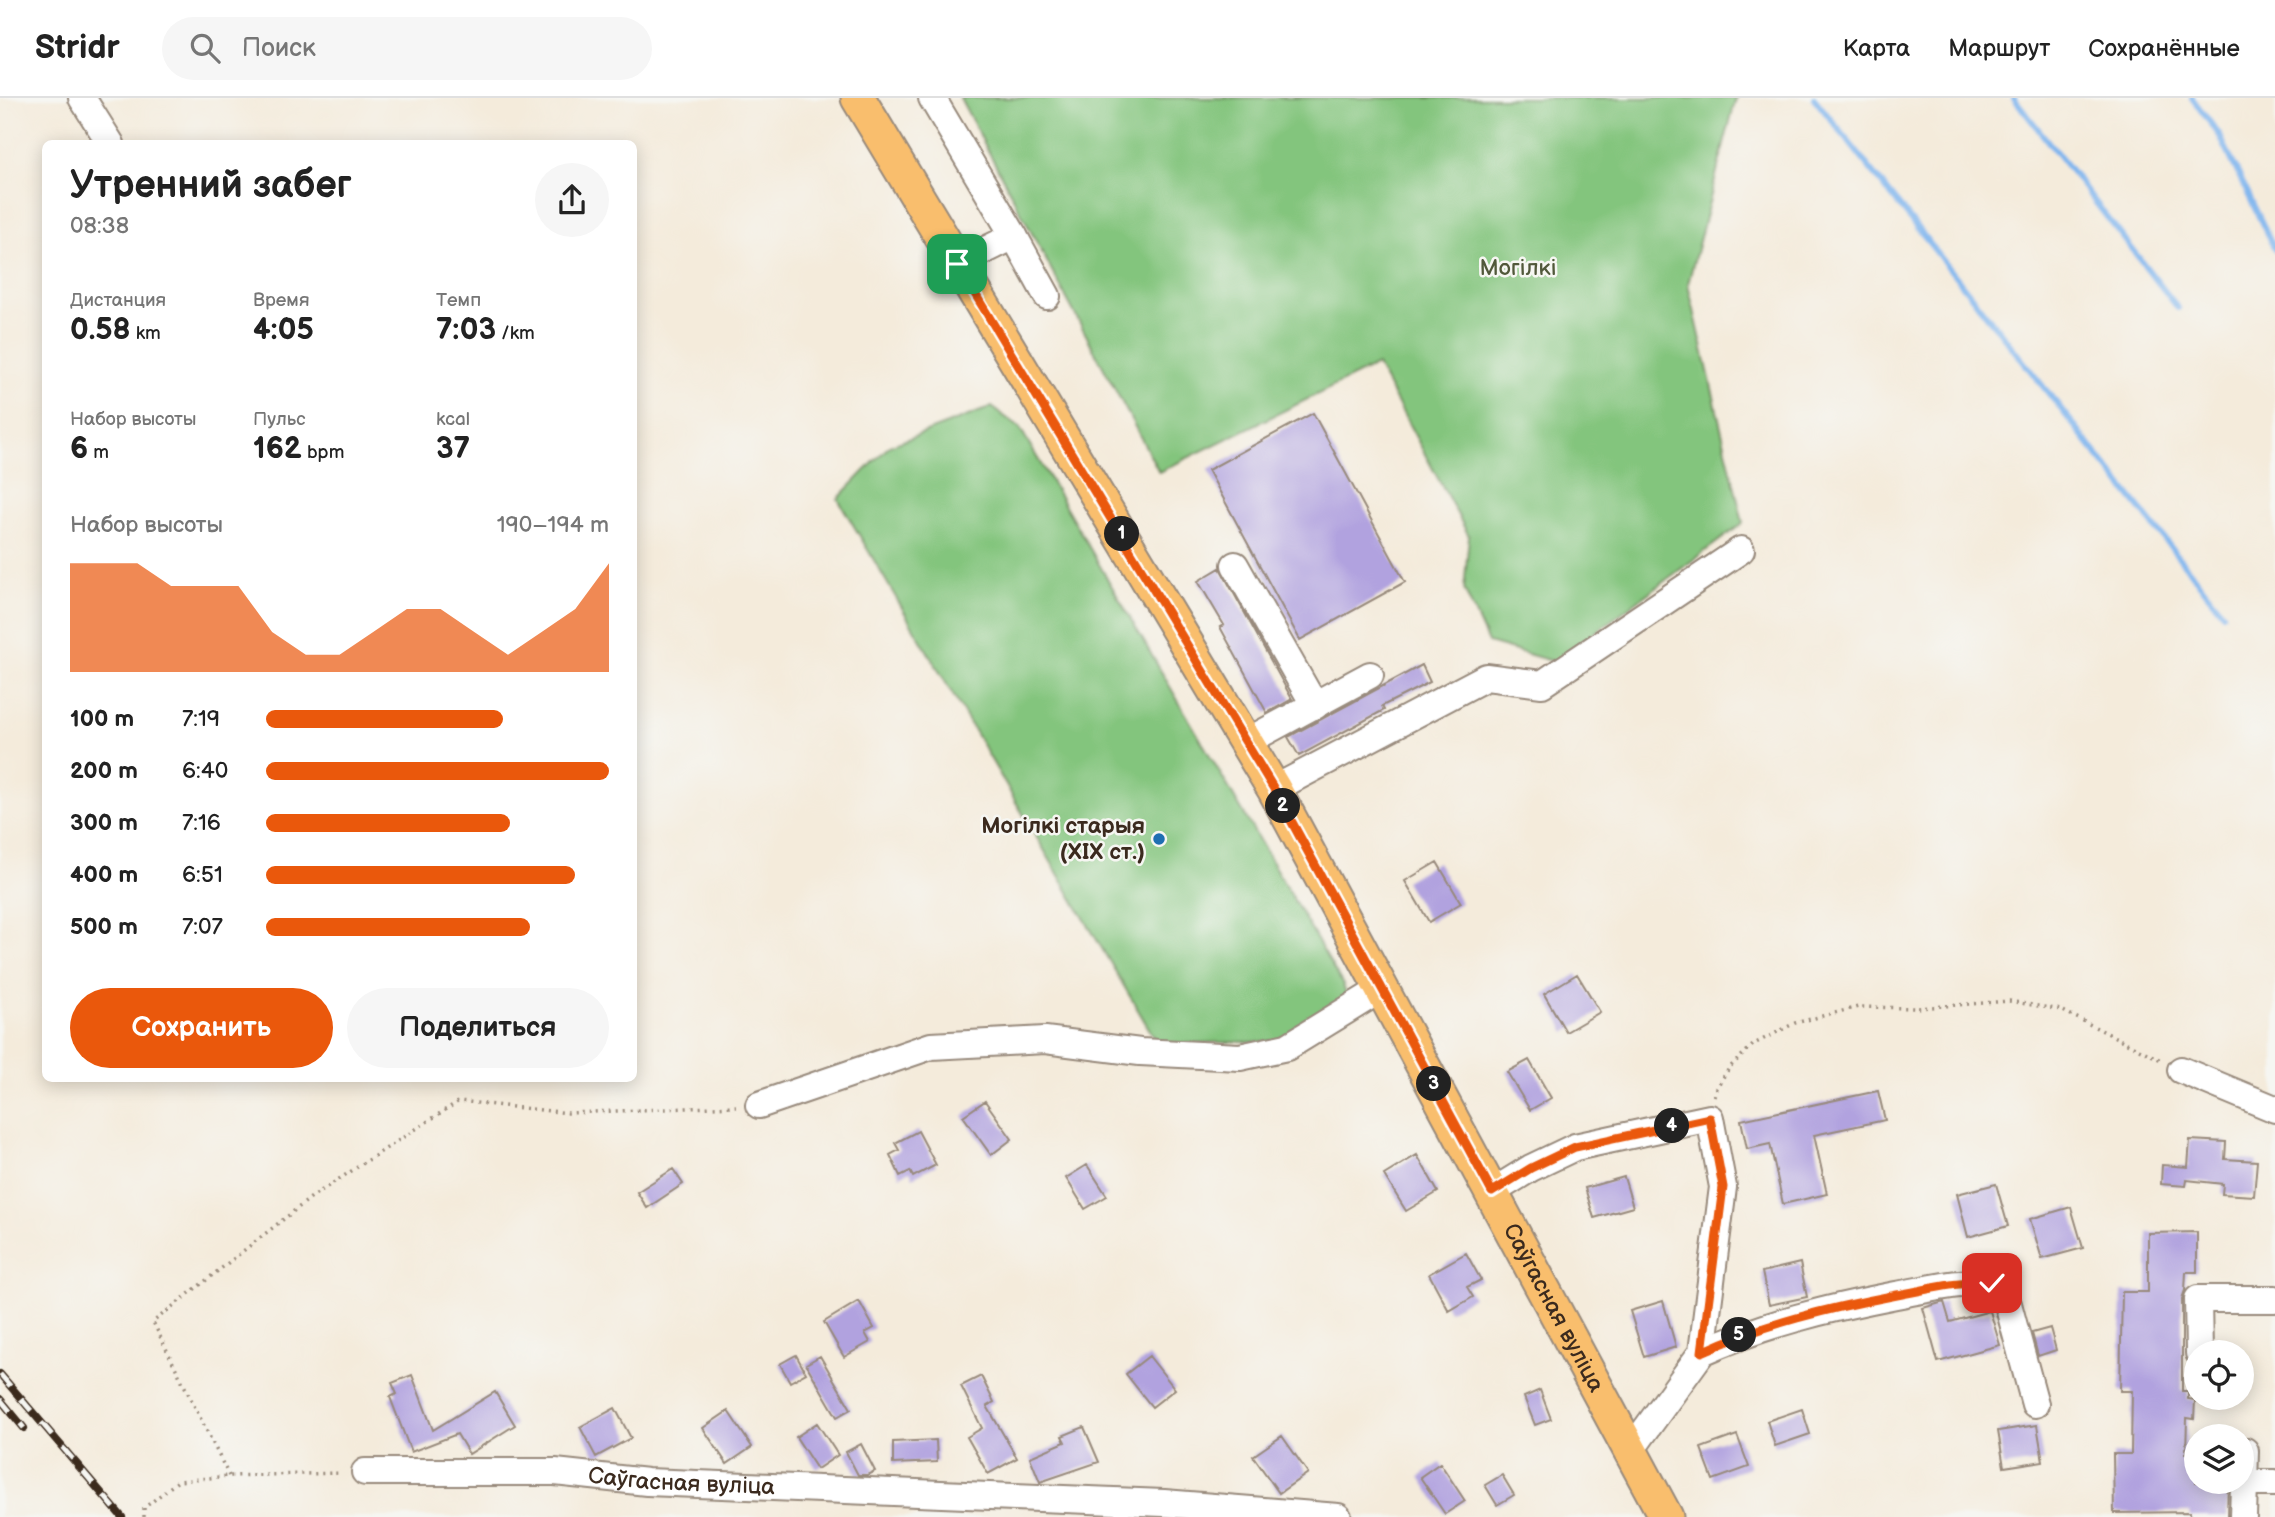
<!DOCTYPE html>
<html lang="ru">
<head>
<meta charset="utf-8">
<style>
  body { margin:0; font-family:"Balsamiq Sans",sans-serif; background:#f6f6f6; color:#222; height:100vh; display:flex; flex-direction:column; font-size:26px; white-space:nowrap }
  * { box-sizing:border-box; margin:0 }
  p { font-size:23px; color:#767676 }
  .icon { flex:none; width:38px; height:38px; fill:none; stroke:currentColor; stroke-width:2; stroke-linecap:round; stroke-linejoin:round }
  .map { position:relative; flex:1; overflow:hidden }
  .panel { position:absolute; left:42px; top:42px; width:595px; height:942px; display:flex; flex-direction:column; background:#fff; border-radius:10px; box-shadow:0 4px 18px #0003 }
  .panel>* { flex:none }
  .buttons { position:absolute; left:2184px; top:1242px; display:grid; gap:14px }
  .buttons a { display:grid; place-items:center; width:70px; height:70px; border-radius:50%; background:#fff; box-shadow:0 4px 18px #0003; font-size:35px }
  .pin { position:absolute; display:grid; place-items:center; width:60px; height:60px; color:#fff; margin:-30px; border-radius:14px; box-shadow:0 4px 10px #0006 }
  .km { position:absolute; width:35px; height:35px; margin:-18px; border-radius:50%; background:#222; color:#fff; font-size:19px; line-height:35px; text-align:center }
  .round { display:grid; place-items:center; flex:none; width:74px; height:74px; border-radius:37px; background:#f6f6f6 }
  .summary { display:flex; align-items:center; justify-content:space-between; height:119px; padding:0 28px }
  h1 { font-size:38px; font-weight:700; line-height:52px }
  .figures { display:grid; grid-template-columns:repeat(3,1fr); gap:10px; height:119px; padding:7px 28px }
  .figures div { display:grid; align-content:center }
  .figures b { font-size:30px; font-weight:700 }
  .figures small { font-size:19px; font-weight:400 }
  .figures p { font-size:19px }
  .chart { height:196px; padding:14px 28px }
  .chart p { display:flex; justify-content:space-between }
  .chart svg { width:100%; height:126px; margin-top:7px; fill:#ea580c; opacity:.7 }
  .button { display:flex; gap:14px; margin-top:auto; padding:14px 28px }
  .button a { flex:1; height:80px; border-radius:42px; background:#ea580c; color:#fff; font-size:28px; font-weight:700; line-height:80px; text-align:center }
  .button a+a { background:#f6f6f6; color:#222 }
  ul { padding:0 28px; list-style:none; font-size:23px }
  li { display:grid; grid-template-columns:112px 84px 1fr; align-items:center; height:52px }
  li i { height:18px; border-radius:9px; background:#ea580c }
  header { display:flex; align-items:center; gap:42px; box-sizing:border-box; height:98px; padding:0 35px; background:#fff; border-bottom:2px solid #e0e0e0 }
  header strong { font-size:33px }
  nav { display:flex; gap:38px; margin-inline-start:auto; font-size:24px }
  .search { width:490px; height:63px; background:#f6f6f6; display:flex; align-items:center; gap:18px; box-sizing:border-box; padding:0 24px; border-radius:38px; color:#767676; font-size:26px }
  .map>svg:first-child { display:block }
</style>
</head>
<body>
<header>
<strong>Stridr</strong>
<div class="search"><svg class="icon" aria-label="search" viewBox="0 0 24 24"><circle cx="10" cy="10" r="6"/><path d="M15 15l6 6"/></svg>Поиск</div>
<nav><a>Карта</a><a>Маршрут</a><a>Сохранённые</a></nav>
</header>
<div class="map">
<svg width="2275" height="1419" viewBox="0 0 2275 1419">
  <rect width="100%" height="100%" fill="#f6f6f2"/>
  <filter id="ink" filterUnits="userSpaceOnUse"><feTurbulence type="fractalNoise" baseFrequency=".0143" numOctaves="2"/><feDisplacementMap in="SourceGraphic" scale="14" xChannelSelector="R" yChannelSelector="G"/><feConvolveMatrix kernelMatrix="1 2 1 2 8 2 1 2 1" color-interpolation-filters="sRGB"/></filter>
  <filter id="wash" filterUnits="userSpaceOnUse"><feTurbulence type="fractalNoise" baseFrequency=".00686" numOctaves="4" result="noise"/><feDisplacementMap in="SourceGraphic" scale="28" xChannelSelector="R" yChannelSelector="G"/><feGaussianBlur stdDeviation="1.57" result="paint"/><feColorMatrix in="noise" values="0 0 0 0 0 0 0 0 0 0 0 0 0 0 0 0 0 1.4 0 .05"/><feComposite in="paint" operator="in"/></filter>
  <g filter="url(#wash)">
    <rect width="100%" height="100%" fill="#f4ebdb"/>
    <path fill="#83c57d" stroke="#5f784e" stroke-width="2" d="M960,0H1736L1688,186L1743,425L1555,564L1488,545L1464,491L1469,438L1377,267L1159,374Z
      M992,309L1020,330L1343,887L1348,902L1276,943L1158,946L838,401L889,348Z"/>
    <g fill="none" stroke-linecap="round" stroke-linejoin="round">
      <path stroke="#7fb5ee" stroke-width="6" d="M1814,0L2223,515
        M2014,0L2178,210
        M2192,0L2220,38L2275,152"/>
    </g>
    <g id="blocks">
      <path fill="#b1a2df" d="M1313,315L1405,484L1300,542L1208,372Z
        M1220,470L1292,601L1267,615L1220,529L1224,527L1198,483Z
        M1422,567L1430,584L1382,608L1384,612L1299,658L1288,639Z
        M1437,764L1461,805L1429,824L1405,783Z
        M1577,876L1600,914L1566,934L1544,896Z
        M1529,962L1551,1000L1530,1012L1507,974Z
        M1878,993L1885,1022L1814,1037L1827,1096L1783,1106L1770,1046L1747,1051L1741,1022Z
        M985,1003L1012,1041L991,1057L963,1018Z
        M918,1033L936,1067L913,1079L910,1073L900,1078L890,1057L899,1052L895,1045Z
        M2190,1042L2226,1044L2225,1061L2257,1063L2254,1098L2222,1096L2223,1086L2187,1082L2186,1088L2161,1086L2162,1067L2188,1069Z
        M1417,1057L1438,1094L1406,1113L1384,1077Z
        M1087,1067L1107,1098L1085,1111L1066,1080Z
        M673,1071L683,1086L647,1110L637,1094Z
        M1624,1079L1633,1109L1594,1120L1585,1090Z
        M1996,1086L2008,1128L1968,1139L1957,1096Z
        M2071,1109L2083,1150L2042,1161L2030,1121Z
        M2197,1134V1174H2186L2185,1192L2182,1201V1293H2188V1301L2195,1302L2194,1321L2187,1320L2186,1355H2196V1384H2228L2227,1419H2190V1414L2114,1415L2113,1356H2131L2132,1293H2120L2122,1194H2148V1135Z
        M1466,1155L1481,1182L1467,1189L1473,1199L1449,1213L1429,1176Z
        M1800,1165L1807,1199L1769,1207L1762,1174Z
        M859,1203L874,1230L865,1235L870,1244L844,1259L824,1224Z
        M1663,1203L1676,1249L1644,1259L1630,1213Z
        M1944,1204L1950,1224L1990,1213L2000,1247L1938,1264L1923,1210Z
        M2050,1230L2056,1252L2038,1258L2032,1235Z
        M796,1257L806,1275L790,1284L780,1266Z
        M820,1258L851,1311L837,1319L806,1266Z
        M1149,1258L1175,1291L1152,1309L1126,1276Z
        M412,1277L433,1332L495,1294L515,1327L469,1356L457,1336L411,1354L390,1299L397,1296L392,1285Z
        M981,1278L994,1304L987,1308L1017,1360L988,1376L967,1339L982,1330L961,1288Z
        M1540,1292L1551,1321L1535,1327L1524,1299Z
        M615,1310L631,1340L596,1359L580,1329Z
        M1802,1311L1810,1336L1775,1348L1767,1323Z
        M728,1313L752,1349L727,1366L703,1330Z
        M817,1325L838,1357L817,1371L796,1339Z
        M2037,1327L2043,1363L2004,1369L1998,1333Z
        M1084,1329L1099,1364L1040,1384L1030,1359L1065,1344L1062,1338Z
        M1737,1337L1749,1369L1713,1382L1701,1350Z
        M1282,1338L1308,1375L1279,1395L1253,1358Z
        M936,1342L937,1364L893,1366V1344Z
        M861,1346L875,1373L867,1377H858L846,1354Z
        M1440,1365L1465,1403L1445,1416L1420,1379Z
        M1502,1377L1514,1397L1497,1407L1485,1387Z"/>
    </g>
  </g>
  <g filter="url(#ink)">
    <use href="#blocks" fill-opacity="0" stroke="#988a7c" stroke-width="2"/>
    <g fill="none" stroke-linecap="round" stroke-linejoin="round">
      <g stroke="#988a7c" stroke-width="30">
        <g id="minor">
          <path d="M82,0L111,46"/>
          <path d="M932,0L1014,138"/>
          <path d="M957,166L1014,138L1047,198"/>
          <path d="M1235,467L1315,608"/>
          <path d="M1246,644L1370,577"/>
          <path d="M1274,691L1486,579L1542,586L1741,452"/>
          <path d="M2181,972L2275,1011"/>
          <path d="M759,1007L931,948L1045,942L1140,954L1240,959L1287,949L1383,890"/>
          <path d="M1492,1094L1531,1070L1575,1049L1710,1020L1723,1089L1702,1254L1631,1352"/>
          <path d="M1702,1254C1764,1226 1829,1210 1896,1197C1930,1191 1958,1183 1992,1185L2008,1206L2035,1306"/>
          <path d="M2199,1255L2198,1201H2275"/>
          <path id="s1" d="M365,1374H555L647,1384L1164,1405L1338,1419"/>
          <path d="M2244,1385H2275"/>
          <path d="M2243,1419L2245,1353"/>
        </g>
      </g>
      <g stroke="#988a7c" stroke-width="37">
        <g id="major">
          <path id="s2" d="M858,0L1274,691L1666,1419"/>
        </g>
      </g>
      <path stroke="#988a7c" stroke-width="3.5" stroke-dasharray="2 5" stroke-linecap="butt" d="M1714,998L1716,990L1730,969L1754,946L1795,925L1858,909L1918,910L2009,903L2061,912L2161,962
        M229,1378L153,1224L313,1098L459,1003L568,1015L736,1008
        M144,1419V1410L178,1383L229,1378L342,1375"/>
      <use href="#minor" stroke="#fff" stroke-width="26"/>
      <use href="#major" stroke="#f9be6d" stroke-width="33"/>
      <g stroke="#3b2a1e" stroke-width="8">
        <path id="rail" d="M0,1276L122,1419
          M0,1301L24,1330"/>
      </g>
      <use href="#rail" stroke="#f6f6f2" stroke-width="5" stroke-dasharray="16" stroke-linecap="butt"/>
    </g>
  </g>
  <g fill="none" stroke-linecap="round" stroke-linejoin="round" filter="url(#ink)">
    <g stroke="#fff" stroke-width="14">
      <path id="route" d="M957,166L1274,691L1492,1094L1531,1070L1575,1049L1710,1020L1723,1089L1702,1254C1764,1226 1829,1210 1897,1197C1930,1191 1958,1183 1992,1185"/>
    </g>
    <use href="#route" stroke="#ea580c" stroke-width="9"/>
  </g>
  <circle fill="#1f6fb2" stroke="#f6f6f2" stroke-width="2.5" cx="1159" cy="741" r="7"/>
  <g text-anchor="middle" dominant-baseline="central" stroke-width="5" stroke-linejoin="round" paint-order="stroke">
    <g font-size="23" fill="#51583a" stroke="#f6f6f2">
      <text x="1518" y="170">Могілкі</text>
    </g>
    <g font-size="23" font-weight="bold" fill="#3b2a1e" stroke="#f6f6f2" text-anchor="end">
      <text x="1145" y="728">Могілкі старыя<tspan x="1145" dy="26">(XIX ст.)</tspan></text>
    </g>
    <g font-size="23" fill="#3b2a1e" stroke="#f6f6f2">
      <text stroke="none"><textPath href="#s2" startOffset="1396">Саўгасная вуліца</textPath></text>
      <text stroke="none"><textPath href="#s1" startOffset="317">Саўгасная вуліца</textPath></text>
    </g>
  </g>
</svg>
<div class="buttons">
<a><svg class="icon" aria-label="locate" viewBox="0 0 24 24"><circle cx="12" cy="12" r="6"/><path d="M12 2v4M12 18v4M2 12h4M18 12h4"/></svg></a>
<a><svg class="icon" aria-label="layers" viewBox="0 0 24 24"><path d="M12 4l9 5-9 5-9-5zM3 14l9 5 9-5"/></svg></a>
</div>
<div class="pin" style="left:957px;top:166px;background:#1e9e55"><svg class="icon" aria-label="arrive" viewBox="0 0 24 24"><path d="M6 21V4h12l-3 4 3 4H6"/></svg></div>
<div class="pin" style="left:1992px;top:1185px;background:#d93025"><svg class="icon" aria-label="check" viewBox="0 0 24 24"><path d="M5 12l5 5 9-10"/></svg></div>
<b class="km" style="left:1122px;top:436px">1</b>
<b class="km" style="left:1283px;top:708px">2</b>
<b class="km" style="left:1434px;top:986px">3</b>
<b class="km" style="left:1672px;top:1028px">4</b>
<b class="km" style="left:1739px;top:1237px">5</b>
<section class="panel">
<div class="summary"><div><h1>Утренний забег</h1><p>08:38</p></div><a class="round"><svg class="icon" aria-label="share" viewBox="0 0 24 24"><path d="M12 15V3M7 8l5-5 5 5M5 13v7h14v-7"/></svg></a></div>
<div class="figures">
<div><p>Дистанция</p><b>0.58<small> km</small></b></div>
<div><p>Время</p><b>4:05</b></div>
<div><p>Темп</p><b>7:03<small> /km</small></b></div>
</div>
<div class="figures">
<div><p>Набор высоты</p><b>6<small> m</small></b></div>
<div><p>Пульс</p><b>162<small> bpm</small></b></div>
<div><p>kcal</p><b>37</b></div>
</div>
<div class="chart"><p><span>Набор высоты</span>190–194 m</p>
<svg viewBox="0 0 160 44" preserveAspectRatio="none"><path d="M0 44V6L10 6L20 6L30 14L40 14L50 14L60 30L70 38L80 38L90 30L100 22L110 22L120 30L130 38L140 30L150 22L160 6V44z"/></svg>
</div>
<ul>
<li><b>100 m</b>7:19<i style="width:69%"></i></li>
<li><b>200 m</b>6:40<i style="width:100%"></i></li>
<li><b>300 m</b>7:16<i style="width:71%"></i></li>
<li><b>400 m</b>6:51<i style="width:90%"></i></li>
<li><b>500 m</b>7:07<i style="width:77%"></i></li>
</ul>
<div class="button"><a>Сохранить</a><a>Поделиться</a></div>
</section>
</div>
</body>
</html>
